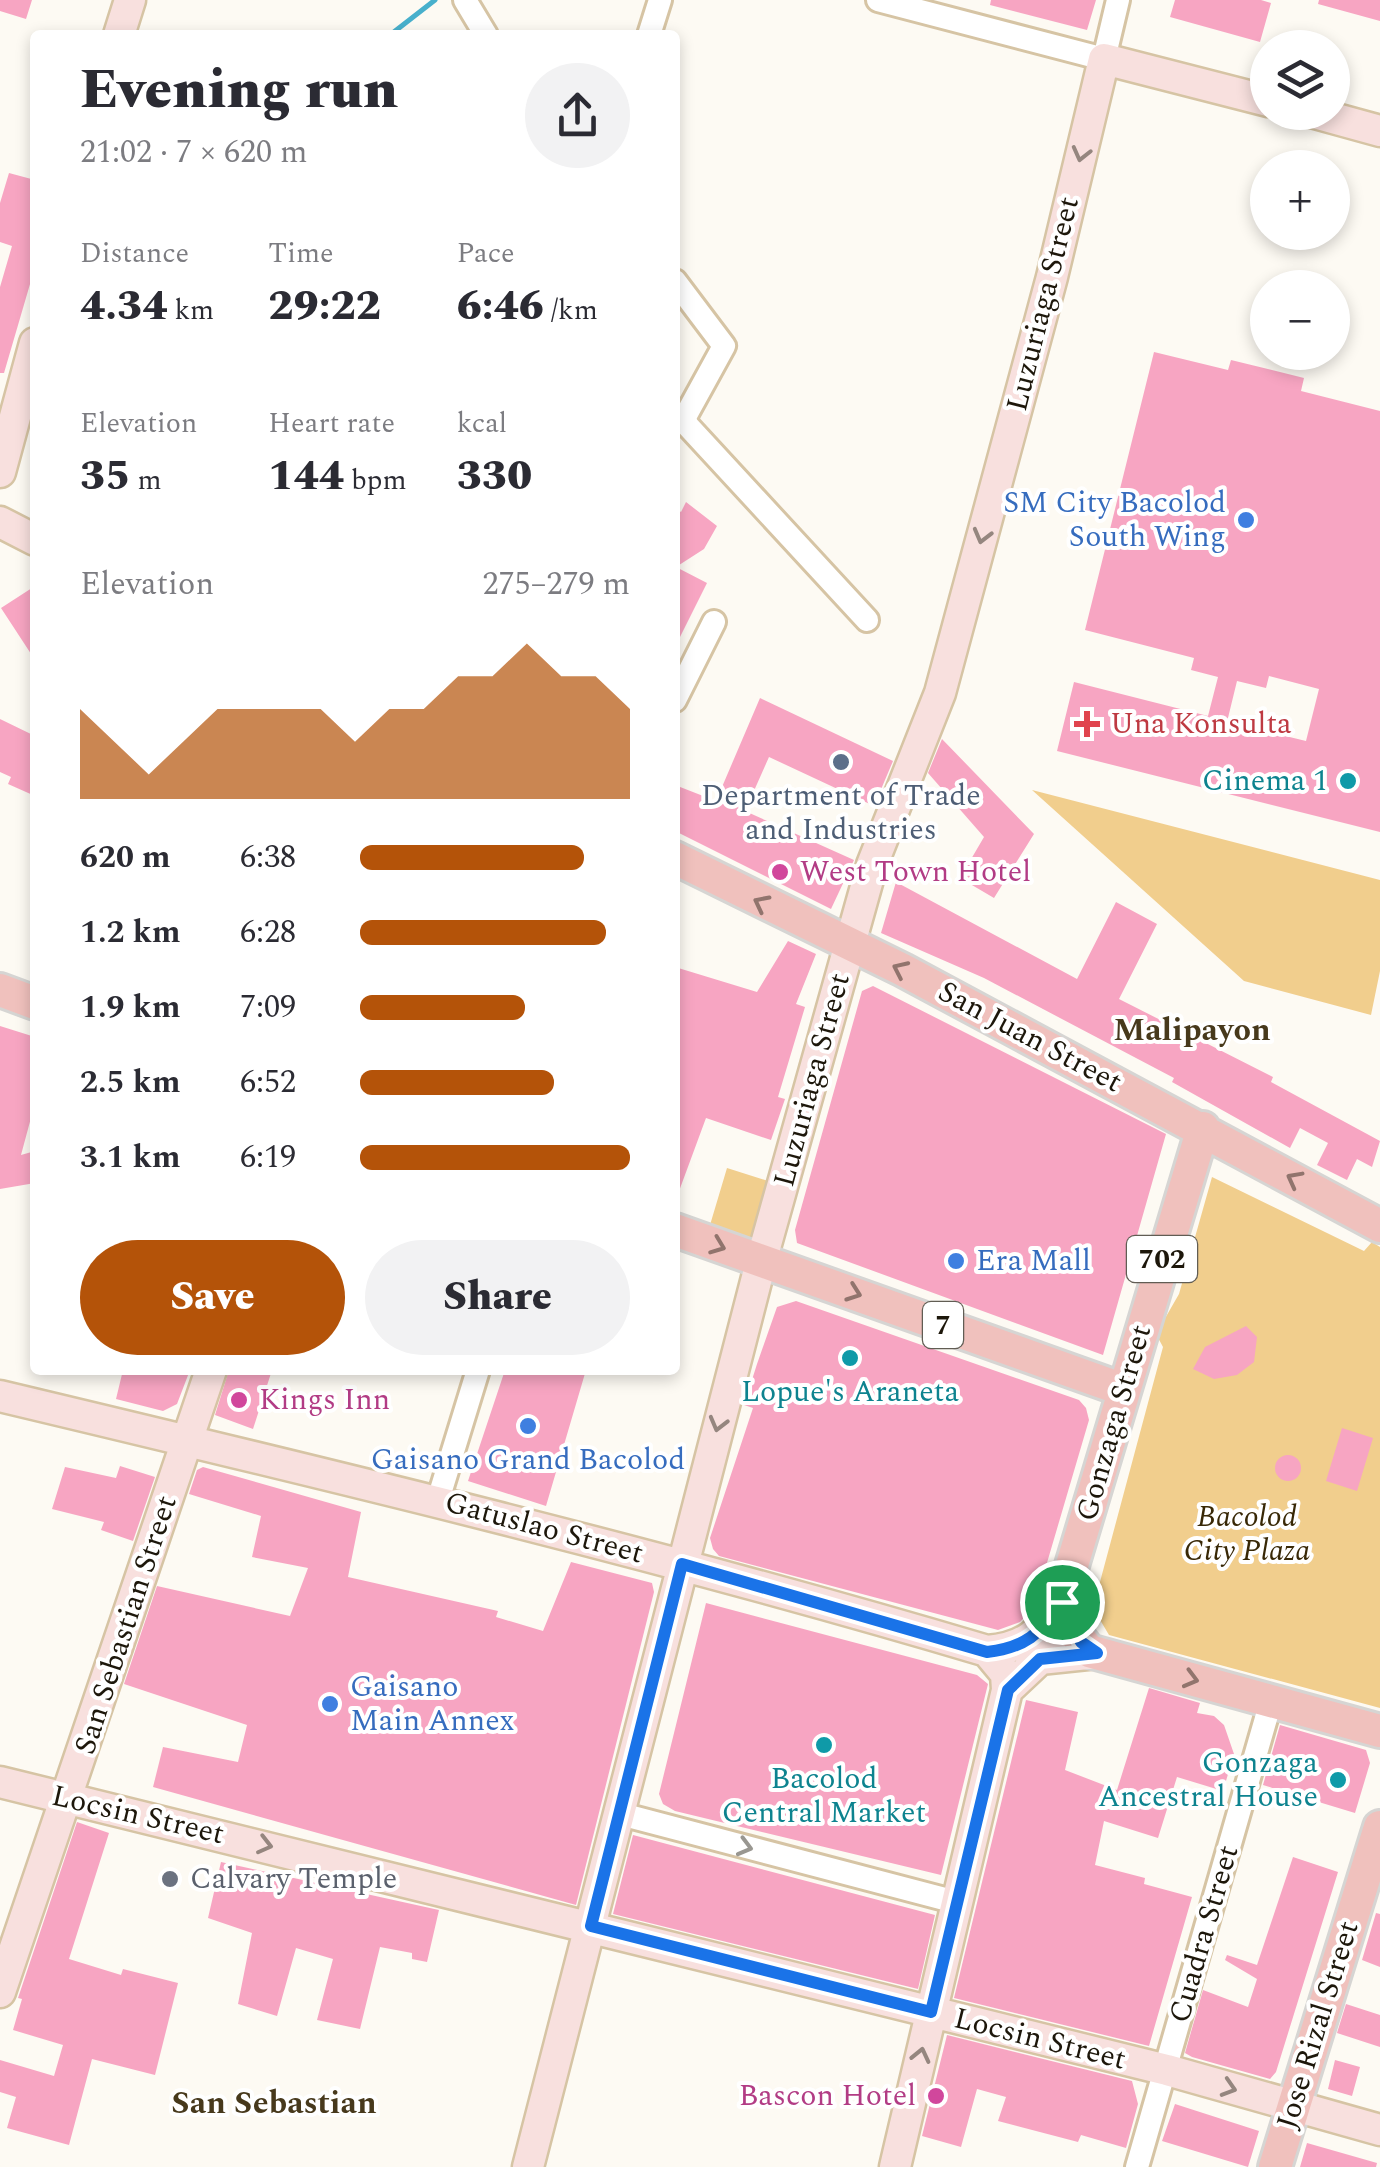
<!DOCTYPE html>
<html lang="en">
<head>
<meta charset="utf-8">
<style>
  body { margin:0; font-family:Spectral,serif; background:#f2f2f3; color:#2b2b33; height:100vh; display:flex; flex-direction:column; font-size:38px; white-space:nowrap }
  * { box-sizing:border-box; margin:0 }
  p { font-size:32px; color:#7c7c81 }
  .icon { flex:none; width:55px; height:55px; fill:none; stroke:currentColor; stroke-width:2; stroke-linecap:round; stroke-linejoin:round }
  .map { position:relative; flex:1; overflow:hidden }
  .side { position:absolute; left:30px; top:30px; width:650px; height:1345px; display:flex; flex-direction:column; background:#fff; border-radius:10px; box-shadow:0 5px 15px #0003 }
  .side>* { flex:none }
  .controls { position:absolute; left:1250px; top:30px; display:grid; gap:20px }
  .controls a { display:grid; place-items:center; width:100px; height:100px; border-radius:50%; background:#fff; box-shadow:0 5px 15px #0003; font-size:50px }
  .pin { position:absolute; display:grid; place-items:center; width:85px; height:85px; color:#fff; margin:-42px; border:5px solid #fff; border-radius:50%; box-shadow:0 2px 10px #0007 }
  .round { display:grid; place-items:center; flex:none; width:105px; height:105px; border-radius:52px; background:#f2f2f3 }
  .summary { display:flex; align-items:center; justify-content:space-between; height:170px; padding:0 50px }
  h1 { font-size:55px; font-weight:800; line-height:75px }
  .metrics { display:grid; grid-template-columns:repeat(3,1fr); gap:15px; height:170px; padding:10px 50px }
  .metrics div { display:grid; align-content:center }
  .metrics b { font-size:42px; font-weight:800 }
  .metrics small { font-size:28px; font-weight:400 }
  .metrics p { font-size:28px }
  .chart { height:280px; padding:20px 50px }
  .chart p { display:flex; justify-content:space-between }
  .chart svg { width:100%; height:180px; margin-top:10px; fill:#b45309; opacity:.7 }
  .button { display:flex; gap:20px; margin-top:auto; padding:20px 50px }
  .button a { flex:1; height:115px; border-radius:60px; background:#b45309; color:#fff; font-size:40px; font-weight:800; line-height:115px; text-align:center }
  .button a+a { background:#f2f2f3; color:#2b2b33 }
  ul { padding:0 50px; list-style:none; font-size:32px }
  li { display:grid; grid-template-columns:160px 120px 1fr; align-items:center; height:75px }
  li i { height:25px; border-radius:12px; background:#b45309 }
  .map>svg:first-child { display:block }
</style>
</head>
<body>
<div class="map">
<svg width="1380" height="2167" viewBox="0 0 1380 2167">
  <rect width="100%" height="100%" fill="#fdfaf3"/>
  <path fill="#f1ce8d" d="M1032,790L1380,880V971L1371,1015L1244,981Z
    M727,1168L768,1181L752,1238L710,1225Z
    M1212,1177L1364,1251L1372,1242L1380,1247V1708L1109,1635L1093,1608L1163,1347L1156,1334L1179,1294Z"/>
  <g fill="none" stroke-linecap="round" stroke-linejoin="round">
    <path stroke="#48b0cc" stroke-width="5" d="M390,35L435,0"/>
  </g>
  <path fill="#f7a5c2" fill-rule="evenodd" d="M0,0H32L26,19L0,11Z
    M991,0H1096L1087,30L990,5Z
    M1175,0H1261L1271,3L1260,42L1170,17Z
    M1319,0H1380V21L1318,4Z
    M9,173L35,180V267L4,373H0V287L12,246L0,242V203Z
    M1154,352L1228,370L1231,360L1304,378L1301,391L1380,411V832L1057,751L1074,682L1208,716L1218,677L1191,670L1194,658L1085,630ZM1269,676L1319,689L1306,741L1227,722L1237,681L1266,688Z
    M686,502L717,526L704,549L676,567L707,583L675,647V508L681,512Z
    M35,586V660L1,608Z
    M760,698L893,761L874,806L769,757L745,811L854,860L831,909L675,831V785L716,801Z
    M0,719L35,736V796L8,784L11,777L0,772Z
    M942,739L1034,834L994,898L960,878L984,837L928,773Z
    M896,882L1077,979L1116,902L1157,924L1119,999L1273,1077L1271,1082L1380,1141L1372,1167L1357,1159L1347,1180L1317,1165L1328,1143L1300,1128L1290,1148L1172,1082L1174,1078L984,978L881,933Z
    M788,941L816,954L796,1004L805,1007L778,1097L785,1099L771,1140L706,1118L675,1202V967L757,992Z
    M873,986L1166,1134L1103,1355L797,1243L795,1230L862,991Z
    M0,1026L35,1037V1103L21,1155L35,1151V1183L0,1189Z
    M796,1301L1079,1400L1086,1408L1089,1420L1034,1607L1020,1622L998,1630L719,1556L713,1549L710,1538L753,1408L744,1405L757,1364L777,1307Z
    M1246,1326L1257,1337L1254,1362L1237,1375L1214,1379L1193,1369L1205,1347Z
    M123,1370H190L177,1404L163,1411L116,1399Z
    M229,1370H272L253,1429L215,1415Z
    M505,1370H586L546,1506L468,1481Z
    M1342,1428L1373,1438L1357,1491L1326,1481Z
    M1275 1468a13 13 0 1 1 26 0a13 13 0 1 1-26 0Z
    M120,1466L155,1477L133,1541L101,1530L104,1522L52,1509L65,1467L116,1478Z
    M203,1467L361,1512L348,1577L498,1611L496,1617L543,1631L571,1562L652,1583L654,1592L576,1905L153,1787L163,1747L238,1762L247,1725L124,1684L157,1586L290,1616L308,1568L252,1557L261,1516L189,1494L197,1470Z
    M706,1603L977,1675L988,1684L941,1875L675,1811L663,1804L659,1794Z
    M1149,1688L1200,1703L1197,1713L1214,1716L1224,1725L1234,1754L1223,1791L1177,1777L1158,1838L1104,1821L1095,1865L1145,1878L1144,1884L1192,1897L1149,2046L954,1998L1026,1700L1078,1712L1065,1770L1117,1790Z
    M1280,1725L1366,1750L1370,1763L1355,1813L1263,1785Z
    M77,1822L109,1833L69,1959L121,1975L123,1969L178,1983L155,2075L92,2059L69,2145L7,2128L16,2097L0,2092V2060L54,2076L63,2045L13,2030L22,1999L18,1998Z
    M633,1835L935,1915L918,1989L613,1914Z
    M1293,1857L1338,1872L1276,2072L1270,2079L1192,2057L1185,2053L1203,1990L1248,2007L1257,1979L1225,1960L1227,1955L1257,1965Z
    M221,1862L439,1910L427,1962L412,1959V1953L380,1947L360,2029L317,2020L333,1959L296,1948L277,2016L238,2004L252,1933L208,1918Z
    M1376,1913L1380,1914V1967L1362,1960Z
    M1346,2004L1380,2015V2047L1337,2033Z
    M947,2035L1132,2081L1138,2104L1126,2148L1081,2135L1078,2142L998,2121L1006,2097L977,2089L961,2147L922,2136Z
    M1335,2060L1360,2067L1352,2096L1328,2089Z
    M1175,2104L1259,2131L1248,2167L1162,2141Z
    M1307,2143L1377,2163L1376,2167H1300Z"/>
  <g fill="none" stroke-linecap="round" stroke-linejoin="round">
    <g stroke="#d6c4a4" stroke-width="28">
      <path id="street" d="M465,0L486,35
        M878,0L1104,59L1118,0
        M649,35L660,0
        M675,281L724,346L685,417L687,425L867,620
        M675,700L714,622
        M438,1500L478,1370
        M617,1813L956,1902
        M1137,2167L1271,1701"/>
    </g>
    <g stroke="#d6c4a4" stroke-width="35">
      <path id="secondary" d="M119,35L130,0
        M1311,112L1380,131
        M0,472L35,343
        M0,522L35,540
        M0,1396C331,1475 661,1554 987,1651C1025,1648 1041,1633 1061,1602
        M1007,1690L1040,1659L1097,1653
        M0,1782L1167,2070L1380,2130
        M0,1992L211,1370
        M528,2167L761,1262L872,865L940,693L1052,277L1104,59L1268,101
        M895,2167L1007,1690L1006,1674L987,1651"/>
    </g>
    <g stroke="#d6d5d3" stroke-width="38">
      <path id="primary" d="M675,858L903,970L1380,1226
        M0,990L35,1003
        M1203,1128L1061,1602L1072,1629L1089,1651L1380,1731
        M675,1230L1124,1390
        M1275,2167L1380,1827"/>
    </g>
    <use href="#street" stroke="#fff" stroke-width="22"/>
    <use href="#secondary" stroke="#f8e0de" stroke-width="30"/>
    <use href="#primary" stroke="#f0c1bd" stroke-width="32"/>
  </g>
  <defs><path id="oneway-chevron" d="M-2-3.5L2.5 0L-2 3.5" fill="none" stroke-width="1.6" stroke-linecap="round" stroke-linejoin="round" transform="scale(2.5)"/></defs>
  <g stroke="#95867f">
    <use href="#oneway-chevron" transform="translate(1081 154) rotate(104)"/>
    <use href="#oneway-chevron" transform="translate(982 536) rotate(105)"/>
    <use href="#oneway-chevron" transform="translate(718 1424) rotate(105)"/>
    <use href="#oneway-chevron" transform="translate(265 1845) rotate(14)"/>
    <use href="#oneway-chevron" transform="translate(921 2055) rotate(-77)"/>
    <use href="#oneway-chevron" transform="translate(1229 2088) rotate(17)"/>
  </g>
  <g stroke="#91746d">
    <use href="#oneway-chevron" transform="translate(761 903) rotate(-153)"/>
    <use href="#oneway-chevron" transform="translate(900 969) rotate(-155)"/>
    <use href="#oneway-chevron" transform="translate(1294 1179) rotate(-152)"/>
    <use href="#oneway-chevron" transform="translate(718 1246) rotate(21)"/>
    <use href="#oneway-chevron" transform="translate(854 1293) rotate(20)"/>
    <use href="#oneway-chevron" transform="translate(1191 1679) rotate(15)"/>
  </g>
  <use stroke="#999791" href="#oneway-chevron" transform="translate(745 1847) rotate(15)"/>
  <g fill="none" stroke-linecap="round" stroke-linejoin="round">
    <g stroke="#fff" stroke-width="20">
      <path id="route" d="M682,1564L987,1652C1024,1648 1041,1634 1062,1602L1081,1642L1097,1653L1040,1659L1008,1690L931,2012L591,1926Z"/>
    </g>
    <use href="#route" stroke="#1a73e8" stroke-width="12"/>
  </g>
  <g fill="#3f7fe0" stroke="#fff" stroke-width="4">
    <circle cx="1246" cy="520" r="10"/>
    <circle cx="956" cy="1261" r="10"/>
    <circle cx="528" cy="1426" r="10"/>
    <circle cx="330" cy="1704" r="10"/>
  </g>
  <path fill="#e0444e" stroke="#fff" stroke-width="4" d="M1082 709h10v10h10v10h-10v10h-10v-10h-10v-10h10z"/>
  <circle fill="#5c6f8a" stroke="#fff" stroke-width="4" cx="841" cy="762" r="10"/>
  <g fill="#0f9aa8" stroke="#fff" stroke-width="4">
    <circle cx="1348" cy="781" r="10"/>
    <circle cx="850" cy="1358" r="10"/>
    <circle cx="824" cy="1745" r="10"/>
    <circle cx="1338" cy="1780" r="10"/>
  </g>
  <g fill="#d1479c" stroke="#fff" stroke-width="4">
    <circle cx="780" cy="872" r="10"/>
    <circle cx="239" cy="1400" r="10"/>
    <circle cx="936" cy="2096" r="10"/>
  </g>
  <circle fill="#6b7280" stroke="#fff" stroke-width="4" cx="170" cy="1879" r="10"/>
  <g text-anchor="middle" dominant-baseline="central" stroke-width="8" stroke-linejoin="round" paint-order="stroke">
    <g fill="#fff" stroke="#615d54" stroke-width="2.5">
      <rect x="1127" y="1236" width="70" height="46" rx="8"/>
      <rect x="923" y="1302" width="40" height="46" rx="8"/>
    </g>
    <g font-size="28" font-weight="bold" fill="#1d170b">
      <text x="1162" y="1259">702</text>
      <text x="943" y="1325">7</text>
    </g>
    <g font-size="30" fill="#1d170b" stroke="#fff">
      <text transform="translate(1043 304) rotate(-76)">Luzuriaga Street</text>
      <text transform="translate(1030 1037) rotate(28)">San Juan Street</text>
      <text transform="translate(812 1080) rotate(-75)">Luzuriaga Street</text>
      <text transform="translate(1114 1423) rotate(-74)">Gonzaga Street</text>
      <text transform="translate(544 1528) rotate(15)">Gatuslao Street</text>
      <text transform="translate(126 1625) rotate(-72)">San Sebastian Street</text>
      <text transform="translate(138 1815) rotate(13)">Locsin Street</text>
      <text transform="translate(1204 1934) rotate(-74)">Cuadra Street</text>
      <text transform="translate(1318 2025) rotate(-73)">Jose Rizal Street</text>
      <text transform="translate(1040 2039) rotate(14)">Locsin Street</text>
    </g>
    <g font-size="30" fill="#366cbe" stroke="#fff" text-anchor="start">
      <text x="1226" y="503" text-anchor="end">SM City Bacolod<tspan x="1226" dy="34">South Wing</tspan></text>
      <text x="976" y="1261">Era Mall</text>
      <text x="528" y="1460" text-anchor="middle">Gaisano Grand Bacolod</text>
      <text x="350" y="1687">Gaisano<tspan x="350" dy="34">Main Annex</tspan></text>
    </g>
    <g font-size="30" fill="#be3a42" stroke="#fff" text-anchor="start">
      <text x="1110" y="724">Una Konsulta</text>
    </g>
    <g font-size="30" fill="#0d838f" stroke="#fff" text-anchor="end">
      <text x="1328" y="781">Cinema 1</text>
      <text x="850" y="1392" text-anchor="middle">Lopue's Araneta</text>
      <text x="1318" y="1763">Gonzaga<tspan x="1318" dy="34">Ancestral House</tspan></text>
      <text x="824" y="1779" text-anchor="middle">Bacolod<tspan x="824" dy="34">Central Market</tspan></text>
    </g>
    <g font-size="30" fill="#4e5e75" stroke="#fff">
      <text x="841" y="796">Department of Trade<tspan x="841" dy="34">and Industries</tspan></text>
    </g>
    <g font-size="30" fill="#b23c85" stroke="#fff" text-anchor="start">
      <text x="800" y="872">West Town Hotel</text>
      <text x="259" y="1400">Kings Inn</text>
      <text x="916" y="2096" text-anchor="end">Bascon Hotel</text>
    </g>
    <g font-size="30" font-style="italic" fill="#382806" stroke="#fff">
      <text x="1247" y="1517">Bacolod<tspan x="1247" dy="34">City Plaza</tspan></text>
    </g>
    <g font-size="30" fill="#5b616d" stroke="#fff" text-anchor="start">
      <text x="190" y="1879">Calvary Temple</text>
    </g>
    <g font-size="32" font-weight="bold" fill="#47391c" stroke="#fff">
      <text x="1192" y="1030">Malipayon</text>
      <text x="274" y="2103">San Sebastian</text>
    </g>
  </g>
</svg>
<div class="controls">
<a><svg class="icon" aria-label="layers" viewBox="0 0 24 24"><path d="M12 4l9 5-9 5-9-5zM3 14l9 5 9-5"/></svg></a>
<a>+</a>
<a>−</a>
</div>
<div class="pin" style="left:1062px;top:1602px;background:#1e9e55"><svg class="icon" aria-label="arrive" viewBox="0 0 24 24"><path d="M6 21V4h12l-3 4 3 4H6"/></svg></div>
<section class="side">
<div class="summary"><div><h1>Evening run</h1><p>21:02 · 7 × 620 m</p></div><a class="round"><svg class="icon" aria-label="share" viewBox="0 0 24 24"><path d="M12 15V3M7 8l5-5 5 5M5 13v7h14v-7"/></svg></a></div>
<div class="metrics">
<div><p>Distance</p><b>4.34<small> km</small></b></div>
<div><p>Time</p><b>29:22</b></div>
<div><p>Pace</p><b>6:46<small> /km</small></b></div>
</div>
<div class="metrics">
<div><p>Elevation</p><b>35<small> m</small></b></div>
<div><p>Heart rate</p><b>144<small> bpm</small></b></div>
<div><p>kcal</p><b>330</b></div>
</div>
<div class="chart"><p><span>Elevation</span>275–279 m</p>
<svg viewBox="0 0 160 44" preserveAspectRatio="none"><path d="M0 44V22L10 30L20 38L30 30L40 22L50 22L60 22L70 22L80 30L90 22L100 22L110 14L120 14L130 6L140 14L150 14L160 22V44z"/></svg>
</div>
<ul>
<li><b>620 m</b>6:38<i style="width:83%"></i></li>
<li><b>1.2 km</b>6:28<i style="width:91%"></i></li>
<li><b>1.9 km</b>7:09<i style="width:61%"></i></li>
<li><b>2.5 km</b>6:52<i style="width:72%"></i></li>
<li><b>3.1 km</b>6:19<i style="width:100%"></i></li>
</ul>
<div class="button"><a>Save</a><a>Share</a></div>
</section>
</div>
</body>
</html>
